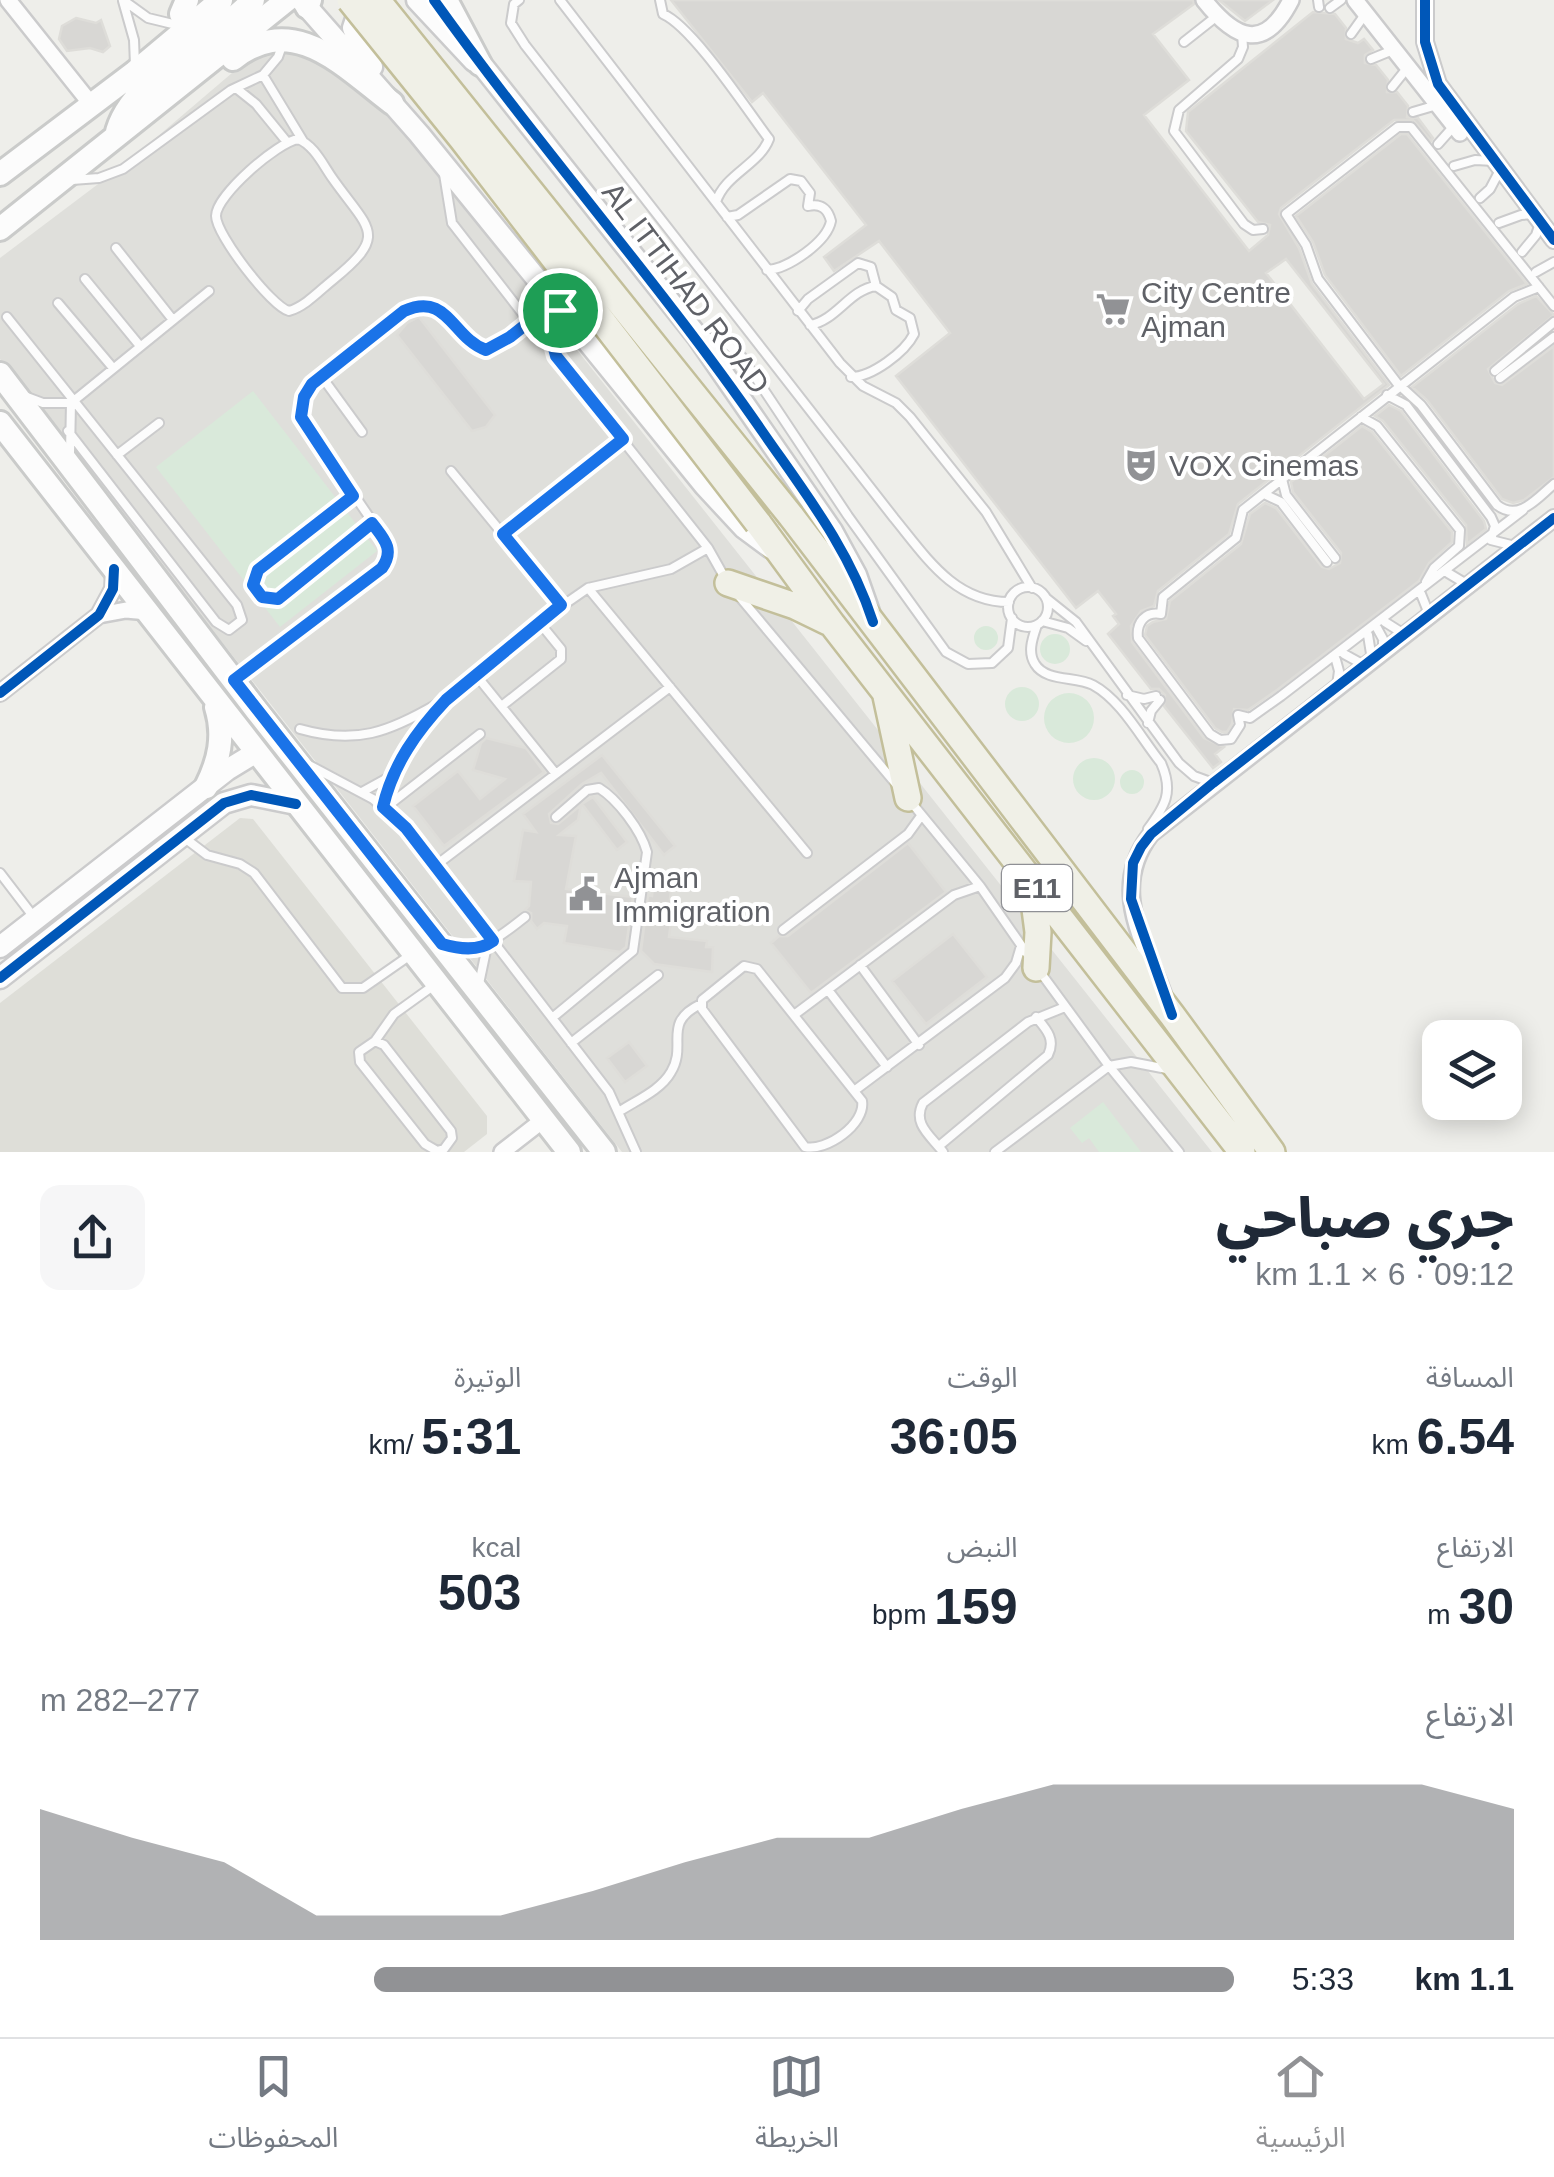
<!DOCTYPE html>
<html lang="ar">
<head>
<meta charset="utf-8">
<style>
  body { margin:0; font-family:Helvetica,"Noto Sans Arabic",sans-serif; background:#f6f6f7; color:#1f2937; direction:rtl; height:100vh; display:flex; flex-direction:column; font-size:38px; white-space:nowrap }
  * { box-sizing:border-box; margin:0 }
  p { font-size:32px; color:#747a83 }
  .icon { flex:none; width:55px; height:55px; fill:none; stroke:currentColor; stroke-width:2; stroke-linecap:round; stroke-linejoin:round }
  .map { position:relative; height:1152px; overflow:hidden; direction:ltr }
  .panel { display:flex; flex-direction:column; background:#fff; flex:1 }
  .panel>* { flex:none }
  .controls { position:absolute; left:1422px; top:1020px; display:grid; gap:20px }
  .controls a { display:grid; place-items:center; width:100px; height:100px; border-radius:20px; background:#fff; box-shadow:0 5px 25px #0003; font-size:50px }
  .pin { position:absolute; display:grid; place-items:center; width:85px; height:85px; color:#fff; margin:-42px; border:5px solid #fff; border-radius:50%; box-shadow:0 2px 10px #0007 }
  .round { display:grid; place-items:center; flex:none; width:105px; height:105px; border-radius:20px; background:#f6f6f7 }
  .head { display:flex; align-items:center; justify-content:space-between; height:170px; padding:0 40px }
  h1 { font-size:55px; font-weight:800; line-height:75px }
  .metrics { display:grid; grid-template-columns:repeat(3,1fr); gap:15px; height:170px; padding:10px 40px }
  .metrics div { display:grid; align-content:center }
  .metrics b { font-size:50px; font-weight:800 }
  .metrics small { font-size:28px; font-weight:400 }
  .metrics p { font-size:28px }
  .chart { height:280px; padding:20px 40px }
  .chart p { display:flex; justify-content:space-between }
  .chart svg { width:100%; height:180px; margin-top:10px; fill:#919295; opacity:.7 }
  ul { padding:0 40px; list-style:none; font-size:32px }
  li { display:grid; grid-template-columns:160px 120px 1fr; align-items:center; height:75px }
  li i { height:25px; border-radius:12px; background:#919295 }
  .dock { display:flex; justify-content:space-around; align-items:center; height:140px; border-top:2px solid #e0e1e3; background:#fff; font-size:28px; color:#747a83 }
  .dock a { display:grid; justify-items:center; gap:5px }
  .dock .selected { color:#919295 }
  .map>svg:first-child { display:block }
</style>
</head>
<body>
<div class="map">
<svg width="1554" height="1152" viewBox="0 0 1554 1152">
  <rect width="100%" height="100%" fill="#eeeeea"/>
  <path fill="#dfdfdb" d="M274,37L307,41L393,111L467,211L1212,1152H622L0,359V258L130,160Z"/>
  <path fill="#deded8" d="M240,818L253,819L487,1116V1134L464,1152H0V1003Z"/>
  <path fill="#d9e9da" d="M253,391L377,551L280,627L156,467Z
    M974 638a12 12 0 1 1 24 0a12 12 0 1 1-24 0Z
    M1040 649a15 15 0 1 1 30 0a15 15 0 1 1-30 0Z
    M1005 704a17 17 0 1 1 34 0a17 17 0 1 1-34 0Z
    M1044 718a25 25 0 1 1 50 0a25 25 0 1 1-50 0Z
    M1073 779a21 21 0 1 1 42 0a21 21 0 1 1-42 0Z
    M1120 782a12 12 0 1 1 24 0a12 12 0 1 1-24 0Z
    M1103,1102L1141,1152H1099L1089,1138L1082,1143L1070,1128Z"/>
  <path fill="#d8d7d4" stroke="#deddd9" stroke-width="2.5" fill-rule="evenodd" d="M671,0H1193L1194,4L1153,34L1189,80L1144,115L1249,251L1268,235L1270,225L1258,222L1186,131L1188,112L1313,12L1335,14L1346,28V39L1358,43L1364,39L1373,50L1365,55V63L1376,65L1388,80L1387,92H1397L1408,106L1407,117L1418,118L1433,138L1431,141L1413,120H1394L1281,208L1279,214L1299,248L1312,284L1389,385L1238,504L1229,534L1158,591L1154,606L1141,611L1131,626L1132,642L1204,738L1224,747L1215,754L1221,762L1213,768L1164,706L1165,695L1159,689H1151L1108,634L1119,624L1113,616L1116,614L1098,591L1076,608L896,376L950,333L879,241L834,271L824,257L866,225L763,93L752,102ZM1286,259L1384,384L1364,399L1266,273Z
    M1219,0H1273L1245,21Z
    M76,18L96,23L101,20L110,46L103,52L90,48L67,51L59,39L62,26Z
    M1401,134H1407L1527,284L1509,291L1401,376L1325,275L1313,242L1296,216Z
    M1536,296L1554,315L1488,369L1495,383L1502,385L1554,346V477L1524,500L1513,503L1502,499L1427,400L1412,387L1518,304Z
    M419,317L495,415L486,427L472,431L397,335L407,323Z
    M1389,405L1401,411L1484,521L1486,529L1467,544L1466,525L1383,421L1375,416Z
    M1362,426L1372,432L1452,532V542L1429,563L1419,581L1277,690L1248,710L1234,709L1232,724L1227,732H1222L1215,728L1145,635L1147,626L1153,622L1166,619L1170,601L1241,544L1250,514L1265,503L1276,508L1322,567L1329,569L1340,563L1341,553L1293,492L1291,482Z
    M486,738L526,748L544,772L444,846L413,806L458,771L480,799L505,779L473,770L481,743Z
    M602,755L675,846L664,855L601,773L582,784L549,814L551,823L558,824L581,805L578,820L559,835L576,836L566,889L633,897L626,947L620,952L564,943L567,926L544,923L537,929L531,921V913L525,910L529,906L531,882L514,881L523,830L536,832L523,814Z
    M593,797L627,842L617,850L582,804Z
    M908,843L946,892L811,993L771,943L779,936H788Z
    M653,888L671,891L670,899H674L669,937L707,941L706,947H713L712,972L654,964L641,951L648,895L652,896Z
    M953,934L987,977L926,1024L892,981Z
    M629,1042L647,1066L625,1082L607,1058Z"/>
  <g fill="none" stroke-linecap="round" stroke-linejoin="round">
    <g stroke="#cbcbcc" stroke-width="12">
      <path id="service" d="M123,0L148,18L181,26
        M519,0L514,4L511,23L525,45L894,518C926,557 954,602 1009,602
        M560,0L840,363L863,386L896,403L910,417L986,512L1032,588
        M660,0L663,14C693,27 747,110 769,139C759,165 725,174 716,202
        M1318,0L1319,7
        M123,1L134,40L135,65
        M1330,8L1341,0
        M1242,34L1243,47L1238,59L1179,110L1174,131L1244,224L1253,230L1263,229
        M1351,34L1366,13
        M1184,42L1217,16
        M1371,59L1393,50
        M263,75L303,141
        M1392,87L1408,67
        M236,88L256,104L287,142
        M1413,112L1437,105
        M298,139C314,145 323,165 333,179C369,230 389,234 334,279C320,290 306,306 289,311C272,307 216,235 216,216C216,195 278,142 298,139Z
        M1438,144L1454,126
        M1454,166L1475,160L1494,161
        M444,174L452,223L529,322
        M72,180L99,178L123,169L231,90L263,75L278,57L283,43
        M1480,198L1490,189L1500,170
        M727,217L738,215L790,179L801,181L810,193L808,206C821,203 828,209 831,221C827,242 788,269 767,270
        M1499,223L1521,215L1534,214
        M116,248L173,320
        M1522,252L1536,235L1540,223
        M1536,272L1554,262
        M85,279L140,346
        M58,303L113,368
        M1554,306L1411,127H1398L1286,214L1306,245L1318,279L1397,383L1421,405L1497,505C1519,522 1537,498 1554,484
        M560,310L551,337L556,356L708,548L726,580
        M798,311L808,299L858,263L871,267L876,286
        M7,317L237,605L242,620L229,630L216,622L68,431
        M810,325C837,320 849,290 876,286L892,297L896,310L910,318L914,334C905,352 872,377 851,377
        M704,337L724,341L742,357L848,516L946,652L968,664L992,663L1008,648L1012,618
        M1495,371L1554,322
        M322,377L362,432
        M1500,378L1554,337
        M1387,395L1406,405L1491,517L1495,526L1492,536
        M27,397L43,403H71L209,291
        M1361,417L1377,426L1460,530L1459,546L1434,568L1426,582
        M70,453L71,403
        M117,455L159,423
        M451,471L561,605
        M1282,479L1286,495L1335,558
        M1264,494L1281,502L1327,562
        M353,497L258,570L253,585L262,597L278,599L372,523
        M1523,510L1281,696L1250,718L1238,715L1240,725L1231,739L1220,740L1210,734L1138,638C1136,623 1145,611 1161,614L1163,597L1236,538L1243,510L1514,297L1539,287
        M503,535L623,439
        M1491,540L1515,546
        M1448,573L1468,585
        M1008 607a20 20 0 1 1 40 0a20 20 0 1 1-40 0Z
        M588,588L807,853
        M1421,594L1427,609L1425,618
        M738,595L896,784
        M1046,598L1076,622L1179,763L1194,776L1213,783
        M1042,621L1068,628L1086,641
        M1385,622L1404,634
        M1037,625C1033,637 1027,652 1035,664C1046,682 1075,676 1093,685C1121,700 1141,738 1161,763C1174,792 1165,806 1148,829
        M1377,628L1383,639V651
        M1368,635L1372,660
        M1344,654L1364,665
        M1336,660L1339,671L1337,685
        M476,675L556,774
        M238,677L382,568L389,546L301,417L304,397L312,385L404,311C449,291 452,338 486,350L509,337L553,303
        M1127,695L1144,699L1156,696
        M503,705L561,659V649L539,622
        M1148,723L1151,711L1160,700
        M300,729C356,745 389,732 437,704
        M309,765L373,799L406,828L609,1092L636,1152
        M362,792L393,775
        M911,802L980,886L1030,958
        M383,807L403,755L429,718L445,700L539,622L588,588L671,569L708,548
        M385,808L480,734
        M182,836L207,855L240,864L254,873L342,988H363L409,956
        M435,866L670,687
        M0,873L33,916
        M783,930L908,834L921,816
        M450,947C483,953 500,936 525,917
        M860,965L919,1045
        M744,966L757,969L862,1101C866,1124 826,1152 805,1147L702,1009V1000Z
        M1038,969L1109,1066L1179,1152
        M479,984L487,946
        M828,990L887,1067
        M794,1015L954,895L980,886
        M552,1018L633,951L647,852C641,830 617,799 599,788L587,790L556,817
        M375,1041L384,1045L451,1131L452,1138L444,1149L437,1151L425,1144L360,1062L359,1052Z
        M375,1041L394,1014L433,986
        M571,1043L658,975
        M854,1091L1005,978L1016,963L1021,946
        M620,1111C637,1100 661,1090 671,1072C688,1044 661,1023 701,1004
        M939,1146L1048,1055C1056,1039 1046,1029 1036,1017
        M943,1152C931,1136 912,1124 923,1103L1028,1022L1065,1007
        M995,1152L1109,1066L1131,1062L1167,1069"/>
    </g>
    <g stroke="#cbcbcc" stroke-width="20">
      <path id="minor" d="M8,0L91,104
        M1204,0C1235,39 1264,53 1291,0
        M1355,0L1460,133
        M1425,0V42L1438,84L1554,240
        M99,615L126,610L148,612
        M0,693L99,615L113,589L114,569
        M1163,993C1142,938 1110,887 1151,834L1554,518
        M502,1152L543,1120"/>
    </g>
    <g stroke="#cbcbcc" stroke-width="25">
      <path id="tertiary" d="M301,0L419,134L705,486L744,528L771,548
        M417,0L474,61
        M369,7L357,16L353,28L372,67
        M470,50L697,336L832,531L856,575L869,612
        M0,947L227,770L255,753
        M0,978L224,803L251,795L296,804"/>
    </g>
    <g stroke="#cacbca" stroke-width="28">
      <path id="secondary" d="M187,0L181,14L188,27
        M446,0L480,64
        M307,7L310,0
        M233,59C294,11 343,66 392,103
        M116,136C127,80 216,41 253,0
        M0,174L135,72L221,0
        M0,229L287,0
        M0,374L257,711L604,1152
        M0,423L569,1152
        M206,787C219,761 225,736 216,707"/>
    </g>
    <g stroke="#c3bf9a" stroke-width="30">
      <path id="trunk" d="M791,516L1172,1015L1272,1152
        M758,523L832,624L1242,1152
        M728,583L795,606L828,622
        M886,696L908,798
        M1032,886L1038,932L1036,968"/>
    </g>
    <use href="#service" stroke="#fcfcfc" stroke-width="8"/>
    <use href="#minor" stroke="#fcfcfc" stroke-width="15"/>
    <use href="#tertiary" stroke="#fcfcfc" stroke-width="20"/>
    <use href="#secondary" stroke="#fcfcfc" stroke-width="22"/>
    <use href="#trunk" stroke="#f0f0e7" stroke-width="25"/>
    <g stroke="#c3bf9a" stroke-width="30" stroke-linecap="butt">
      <path id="trunk-bridge" d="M350,0L462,139L758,523
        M377,0L791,516"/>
    </g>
    <use href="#trunk-bridge" stroke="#f0f0e7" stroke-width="25"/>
    <g stroke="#fff" stroke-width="16">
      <path id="cycleway" d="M434,0C539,147 659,282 762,431C805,493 850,550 873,622
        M1425,0V42L1438,84L1554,240
        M0,693L99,615L113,589L114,569
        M0,978L224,803L251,795L296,804
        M1172,1015L1131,899L1133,863L1141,847L1151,834L1213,783L1554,518"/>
    </g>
    <use href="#cycleway" stroke="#0057b8" stroke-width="10"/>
  </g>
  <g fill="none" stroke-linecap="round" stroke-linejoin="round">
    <g stroke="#fff" stroke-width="20">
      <path id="route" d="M554,302L560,310L551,337L556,356L623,439L503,534L561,605L446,700C417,731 393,764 383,807L406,828L493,941C478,952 459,949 442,944L234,680L382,568C395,549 384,539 372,523L278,599L262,597L253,585L258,570L353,496L301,417L304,397L312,384L404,311C448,291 452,338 486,350L510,337Z"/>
    </g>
    <use href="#route" stroke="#1a73e8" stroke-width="12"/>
  </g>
  <defs>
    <g id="supermarket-bare" transform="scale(2.7)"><path d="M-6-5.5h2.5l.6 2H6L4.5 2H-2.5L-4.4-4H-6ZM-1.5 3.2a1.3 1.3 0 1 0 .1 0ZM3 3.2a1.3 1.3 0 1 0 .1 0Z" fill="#919295" stroke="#fff" stroke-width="2.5" paint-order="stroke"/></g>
    <g id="theatre-bare" transform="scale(2.7)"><path d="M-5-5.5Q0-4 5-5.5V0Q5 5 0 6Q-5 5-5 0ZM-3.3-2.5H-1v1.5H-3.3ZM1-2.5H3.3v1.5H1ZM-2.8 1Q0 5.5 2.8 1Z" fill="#919295" stroke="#fff" stroke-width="2.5" paint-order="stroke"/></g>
    <g id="civic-bare" transform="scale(2.7)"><path d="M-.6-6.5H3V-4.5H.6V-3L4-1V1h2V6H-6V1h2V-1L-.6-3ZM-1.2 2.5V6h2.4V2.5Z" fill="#919295" stroke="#fff" stroke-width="2.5" paint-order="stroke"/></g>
  </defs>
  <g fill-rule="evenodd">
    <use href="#supermarket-bare" x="1113" y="309"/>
    <use href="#theatre-bare" x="1141" y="465"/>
    <use href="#civic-bare" x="586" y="894"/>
  </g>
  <g text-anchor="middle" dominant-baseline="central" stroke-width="8" stroke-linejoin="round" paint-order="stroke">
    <rect fill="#fff" stroke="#8f9095" stroke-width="2.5" x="1002" y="865" width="70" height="46" rx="8"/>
    <g font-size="28" font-weight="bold" fill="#5f6167">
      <text x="1037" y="888">E11</text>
    </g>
    <g font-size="30" fill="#5f6167" stroke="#fff">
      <text transform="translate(686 288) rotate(53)">AL ITTIHAD ROAD</text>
    </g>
    <g font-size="30" fill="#5f6167" stroke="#fff" text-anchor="start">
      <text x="1141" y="292">City Centre<tspan x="1141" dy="34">Ajman</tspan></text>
      <text x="1169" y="465">VOX Cinemas</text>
      <text x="614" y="877">Ajman<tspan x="614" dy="34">Immigration</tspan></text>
    </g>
  </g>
</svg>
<div class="controls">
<a><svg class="icon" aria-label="layers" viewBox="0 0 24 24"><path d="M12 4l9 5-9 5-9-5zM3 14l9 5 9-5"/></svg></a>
</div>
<div class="pin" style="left:560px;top:310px;background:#1e9e55"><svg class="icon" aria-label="arrive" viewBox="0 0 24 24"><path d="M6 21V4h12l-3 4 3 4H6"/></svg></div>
</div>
<section class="panel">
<div class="head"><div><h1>جري صباحي</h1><p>09:12 · 6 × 1.1 km</p></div><a class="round"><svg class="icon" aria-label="share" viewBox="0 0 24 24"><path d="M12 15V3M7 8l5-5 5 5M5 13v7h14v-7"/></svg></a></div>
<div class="metrics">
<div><p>المسافة</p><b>6.54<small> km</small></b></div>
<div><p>الوقت</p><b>36:05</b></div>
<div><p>الوتيرة</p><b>5:31<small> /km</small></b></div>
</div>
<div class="metrics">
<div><p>الارتفاع</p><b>30<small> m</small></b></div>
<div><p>النبض</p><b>159<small> bpm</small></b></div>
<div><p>kcal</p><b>503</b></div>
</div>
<div class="chart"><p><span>الارتفاع</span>277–282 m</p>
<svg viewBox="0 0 160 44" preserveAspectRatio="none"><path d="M0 44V12L10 19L20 25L30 38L40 38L50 38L60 32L70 25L80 19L90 19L100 12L110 6L120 6L130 6L140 6L150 6L160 12V44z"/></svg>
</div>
<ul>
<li><b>1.1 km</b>5:33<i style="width:72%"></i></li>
</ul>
</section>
<nav class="dock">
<a class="selected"><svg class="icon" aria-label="home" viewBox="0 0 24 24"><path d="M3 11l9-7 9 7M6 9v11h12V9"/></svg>الرئيسية</a>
<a><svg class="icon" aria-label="map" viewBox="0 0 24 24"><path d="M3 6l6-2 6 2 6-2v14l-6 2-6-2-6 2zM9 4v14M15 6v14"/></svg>الخريطة</a>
<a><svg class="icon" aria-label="saved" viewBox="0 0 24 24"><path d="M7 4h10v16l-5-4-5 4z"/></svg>المحفوظات</a>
</nav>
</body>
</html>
